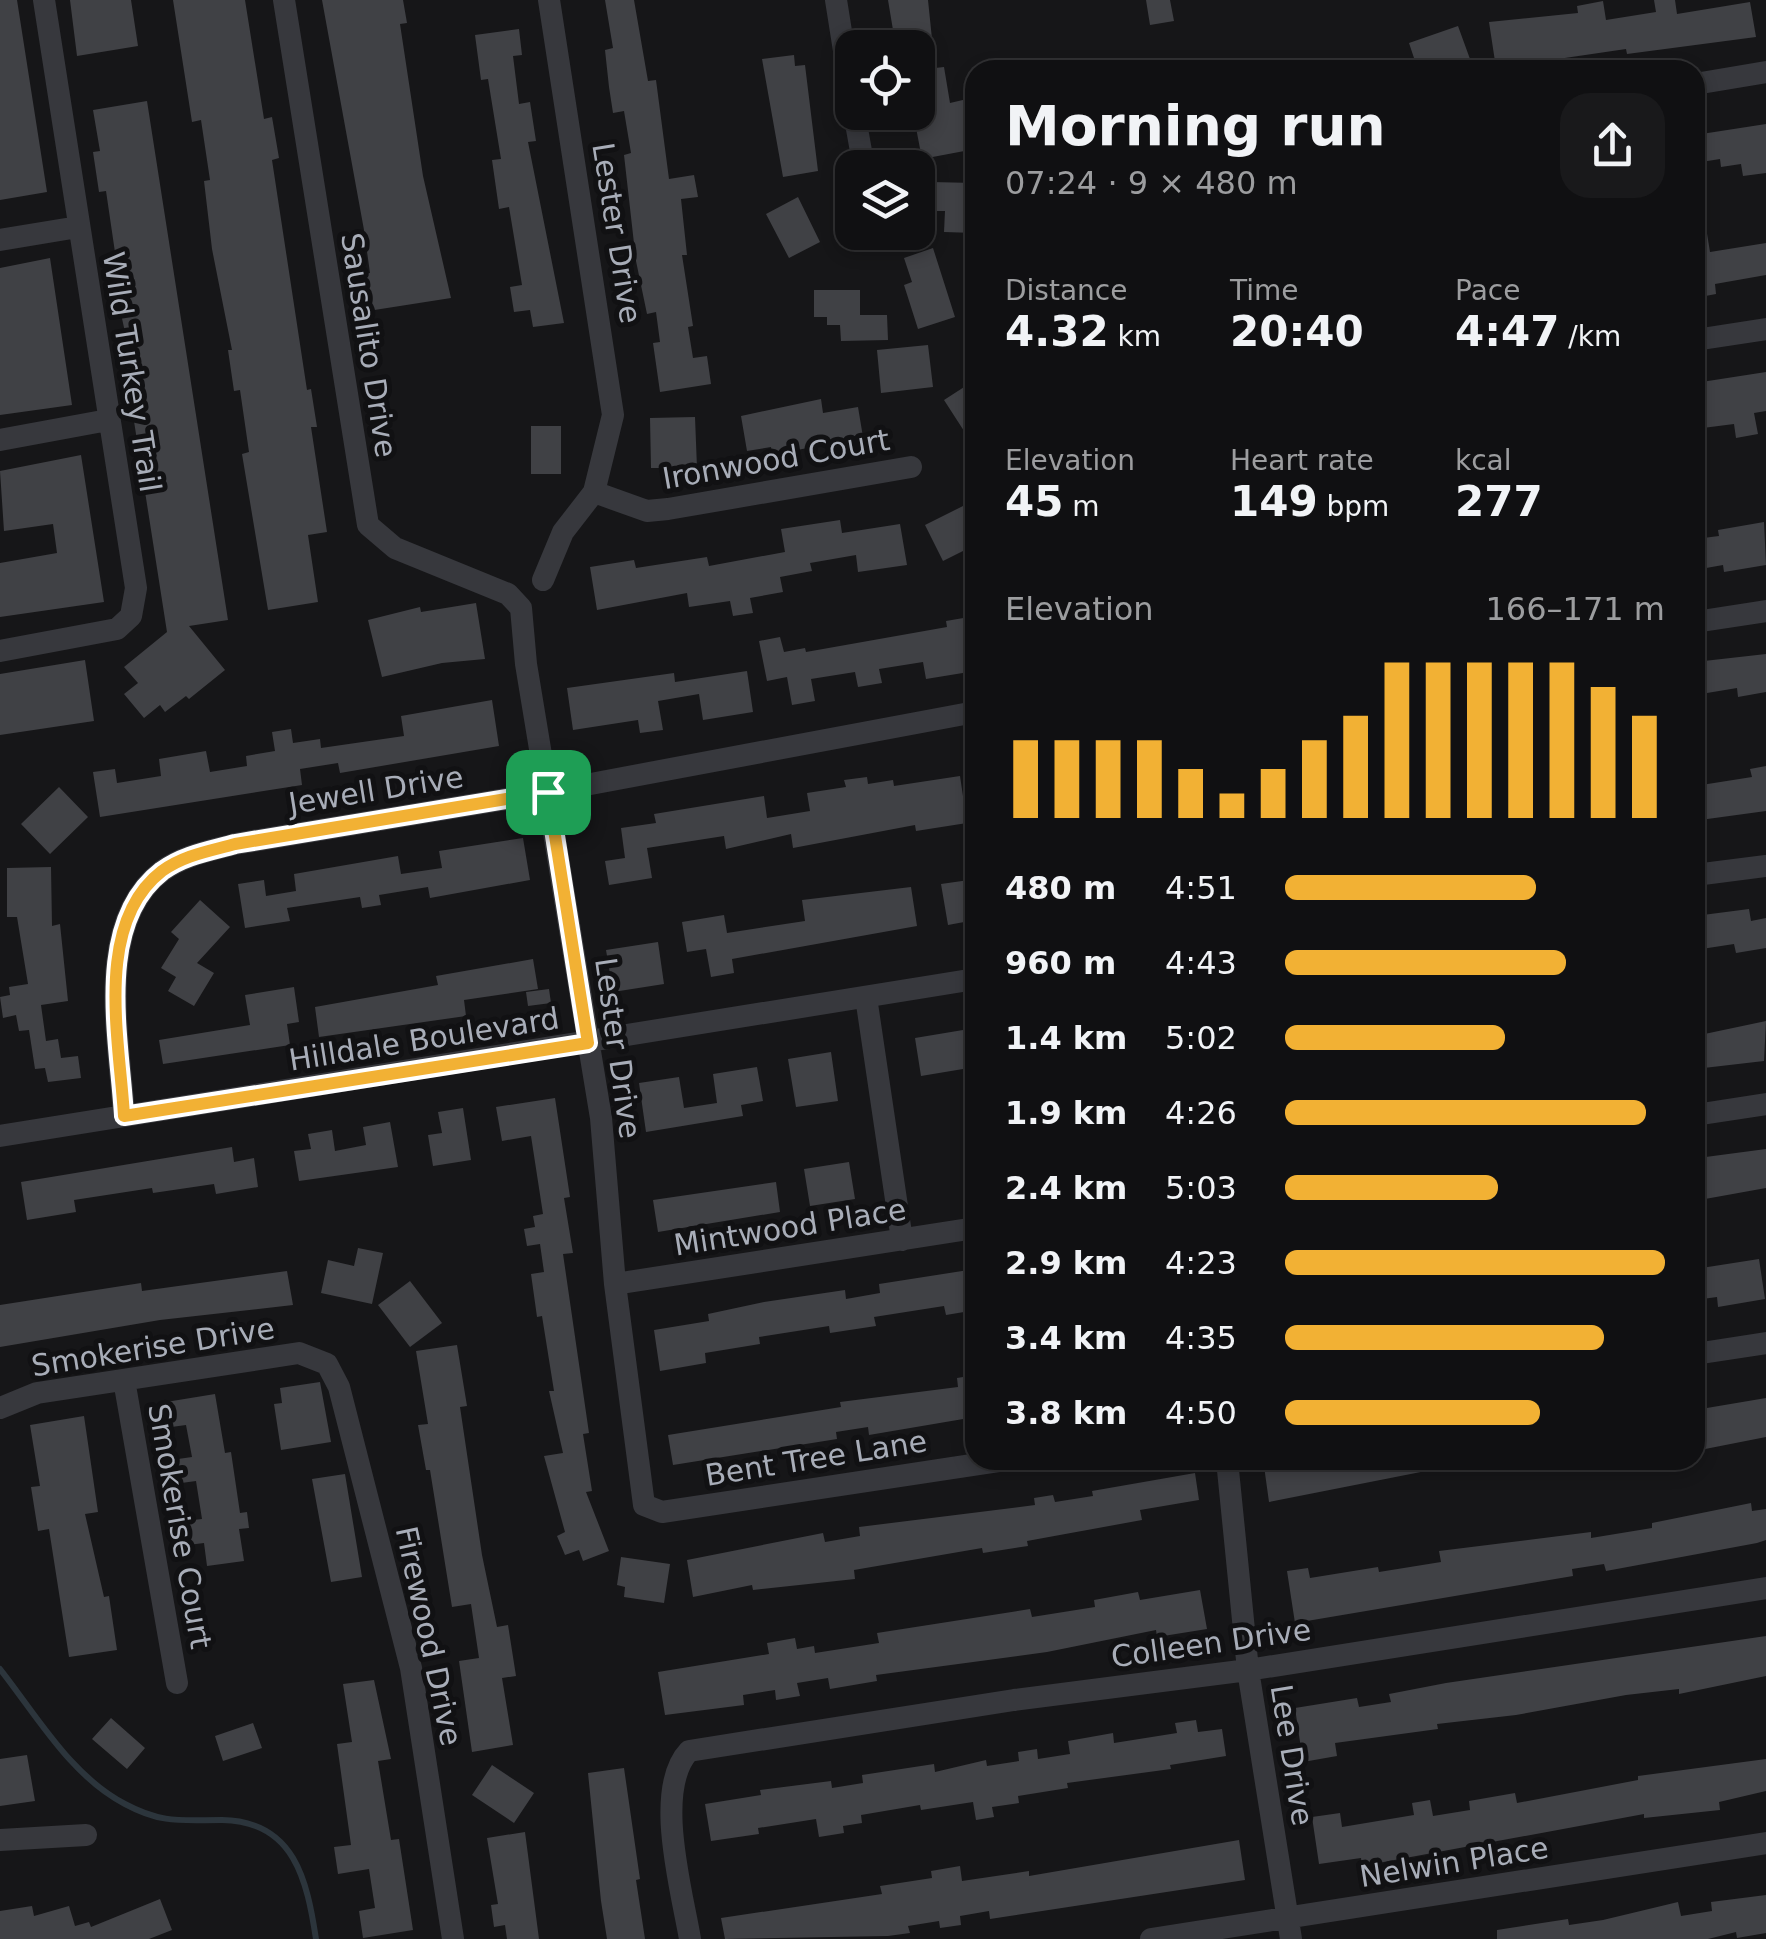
<!DOCTYPE html>
<html lang="en">
<head>
<meta charset="utf-8">
<style>
  body { margin:0; font-family:"DejaVu Sans",sans-serif; background:#19191b; color:#f1f3f6; height:100vh; display:flex; flex-direction:column; font-size:38px; white-space:nowrap }
  * { box-sizing:border-box; margin:0 }
  p { font-size:32px; color:#9c9d9f }
  .icon { flex:none; width:55px; height:55px; fill:none; stroke:currentColor; stroke-width:2; stroke-linecap:round; stroke-linejoin:round }
  .map { position:relative; flex:1; overflow:hidden }
  .sheet { position:absolute; left:965px; top:60px; width:740px; height:1410px; display:flex; flex-direction:column; background:#101012; border-radius:30px; box-shadow:0 5px 15px #0003,0 0 0 2px #303032 }
  .sheet>* { flex:none }
  .fabs { position:absolute; left:835px; top:30px; display:grid; gap:20px }
  .fabs a { display:grid; place-items:center; width:100px; height:100px; border-radius:20px; background:#101012; box-shadow:0 5px 15px #0003,0 0 0 2px #303032; font-size:50px }
  .pin { position:absolute; display:grid; place-items:center; width:85px; height:85px; color:#fff; margin:-42px; border-radius:20px; box-shadow:0 5px 15px #0006 }
  .round { display:grid; place-items:center; flex:none; width:105px; height:105px; border-radius:30px; background:#19191b }
  .summary { display:flex; align-items:center; justify-content:space-between; height:170px; padding:0 40px }
  h1 { font-size:55px; font-weight:700; line-height:75px }
  .stats { display:grid; grid-template-columns:repeat(3,1fr); gap:15px; height:170px; padding:10px 40px }
  .stats div { display:grid; align-content:center }
  .stats b { font-size:42px; font-weight:700 }
  .stats small { font-size:28px; font-weight:400 }
  .stats p { font-size:28px }
  .chart { height:280px; padding:20px 40px }
  .chart p { display:flex; justify-content:space-between }
  .chart svg { width:100%; height:180px; margin-top:10px; stroke:#f2b134; stroke-width:6 }
  ul { padding:0 40px; list-style:none; font-size:32px }
  li { display:grid; grid-template-columns:160px 120px 1fr; align-items:center; height:75px }
  li i { height:25px; border-radius:12px; background:#f2b134 }
  .map>svg:first-child { display:block }
</style>
</head>
<body>
<div class="map">
<svg width="1766" height="1939" viewBox="0 0 1766 1939">
  <rect width="100%" height="100%" fill="#161618"/>
  <g fill="none" stroke-linecap="round" stroke-linejoin="round">
    <path stroke="#2c353c" stroke-width="6" d="M0,1669C37,1716 71,1776 125,1804C162,1824 182,1820 222,1820C295,1821 307,1881 316,1939"/>
  </g>
  <path fill="#404145" d="M0,0H17L47,192L0,200Z
    M70,0H131L138,46L77,56Z
    M173,0H245L264,119L272,117L279,158L272,160L307,390L311,389L317,427H311L327,532L308,535L318,602L268,610L242,454L249,452L240,390L234,391L228,350H232L212,249L204,181L210,180L201,120L192,122Z
    M322,0H403L407,23L400,24L423,176L451,298L368,311L363,274L370,273L364,230Z
    M605,0H634L648,81L656,80L669,179L694,175L698,197L681,199L687,255H682L693,326L688,327L693,358L707,356L711,384L660,392L653,343L660,342L656,312L647,314L636,261L624,155L631,153L624,111L613,113L609,87L605,50L613,48Z
    M888,0H928L935,68L944,67L950,103L967,99L975,149L922,159L913,112H918V48H896Z
    M1146,0H1170L1174,21L1150,25Z
    M1654,0H1675L1677,14L1750,2L1756,37L1627,54L1626,49L1496,68L1489,22L1578,13L1577,6L1603,1L1606,20L1656,12Z
    M1458,26L1474,70H1418L1409,43Z
    M519,29L522,55L513,56L519,104L530,102L536,141L528,142L564,323L533,327L530,310L514,312L510,287L522,285L509,207L499,209L492,160L501,159L488,79L481,80L475,35Z
    M794,55L795,66L805,65L818,171L783,177L762,59Z
    M147,101L228,620L189,626L225,670L189,699L186,696L165,712L160,705L144,718L124,694L138,683L124,667L167,632L123,351L129,350L109,260L116,259L106,191L99,192L93,152L100,151L93,110Z
    M1766,124V173L1743,176L1741,164L1721,167L1720,159L1695,163V135Z
    M931,182L975,183V233L944,232L945,211H929Z
    M798,197L820,242L789,258L766,214Z
    M1695,215H1704L1710,252L1766,243V275L1715,284L1716,294L1695,298Z
    M933,248L955,317L918,329L904,285L912,282L904,258Z
    M50,258L72,405L0,415V268Z
    M814,290H860V315H887L888,340L841,341L840,325H827V317H814Z
    M928,345L933,387L881,393L877,350Z
    M1766,372V411L1754,413L1758,434L1736,438L1734,424L1695,429V383Z
    M975,380V448L944,400Z
    M821,399L823,413L858,407L863,437L772,455L771,447L747,451L741,416Z
    M695,417L697,468H651L650,418Z
    M531,426H561V474H531Z
    M81,455L104,602L0,617V563L57,553L53,524L4,531L0,471Z
    M965,505L975,525V545L943,561L925,525Z
    M840,520L842,533L900,524L907,565L858,572L856,555L810,563L812,571L780,577L783,592L750,598L753,613L733,616L730,601L689,607L687,593L597,610L590,567L634,560L636,568L707,557L709,566L785,552L781,529Z
    M1764,522L1766,565L1724,572L1723,565L1695,570V539L1719,536L1718,530Z
    M476,603L485,659L442,663L382,677L368,620L420,607L421,612Z
    M975,616V671L926,679L923,662L879,669L882,683L858,687L855,672L811,679L815,701L792,705L787,677L767,681L759,641L780,637L784,652L805,648L806,652L947,627L946,621Z
    M1766,654V692L1738,697L1737,688L1695,695V662Z
    M85,660L94,721L0,735V674Z
    M747,671L753,712L703,720L699,694L658,701L663,730L640,733L638,720L573,730L567,688L674,673L675,682Z
    M492,700L499,746L340,773L338,763L300,769L302,785L100,817L93,772L115,769L117,783L161,776L159,759L206,751L210,772L247,766L246,756L275,751L272,732L291,729L293,743L320,739L321,748L404,736L401,716Z
    M1766,766V811L1700,820L1695,786L1752,777L1750,769Z
    M960,776L967,823L916,831L915,825L793,848L791,834L726,849L724,836L647,848L652,878L609,885L605,861L625,858L621,828L656,823L654,814L764,796L767,818L810,811L807,793L846,787L844,780L867,777L868,784L893,780L894,786Z
    M59,787L88,817L50,854L21,824Z
    M523,838L530,880L430,898L428,887L379,895L381,905L362,908L360,897L287,908L290,921L245,928L238,884L264,880L266,896L296,891L294,874L398,856L401,874L442,868L439,851Z
    M51,867L52,926L60,924L68,1001L41,1005L46,1041L58,1039L61,1058L78,1056L81,1078L48,1082L45,1068L35,1069L29,1030L19,1031L16,1015L3,1018L0,997L10,995L9,987L28,984L17,917H7V868Z
    M969,880L975,920L948,925L941,884Z
    M911,887L917,926L732,959L734,973L711,977L706,949L687,952L682,922L724,915L727,933L805,921L802,900Z
    M200,900L230,927L197,963L214,973L194,1006L168,991L176,977L161,968L179,939L171,932Z
    M1749,909L1751,921L1766,918V948L1736,953L1734,944L1695,950V916Z
    M658,942L664,984L613,992L606,950Z
    M533,959L538,989L464,1000L466,1016L319,1037L315,1007L438,985L436,976Z
    M294,987L299,1022L287,1024L290,1045L163,1064L159,1040L250,1025L245,995Z
    M549,989L551,1003L528,1006L526,992Z
    M1766,1021L1764,1061L1695,1069V1036Z
    M975,1028V1067L921,1076L915,1038Z
    M831,1052L838,1101L796,1107L788,1059Z
    M757,1067L763,1101L741,1105L743,1116L646,1132L639,1083L679,1077L684,1108L717,1103L713,1074Z
    M555,1098L570,1197L564,1198L573,1253L563,1254L589,1433L583,1434L592,1491L586,1492L609,1551L583,1561L579,1550L565,1555L557,1536L565,1532L544,1456L563,1453L549,1391H554L542,1316L537,1317L531,1274L544,1272L540,1244L527,1246L524,1229L535,1227L533,1216L543,1214L531,1136L502,1141L496,1107Z
    M463,1108L471,1160L433,1166L428,1135L442,1133L438,1112Z
    M390,1122L398,1167L299,1181L294,1151L311,1149L308,1134L332,1130L335,1151L366,1145L363,1127Z
    M232,1147L234,1162L254,1158L258,1187L216,1194L214,1184L153,1193L152,1188L74,1200L76,1212L27,1220L21,1182Z
    M1766,1149V1188L1705,1199L1698,1158Z
    M849,1162L855,1199L810,1206L804,1169Z
    M776,1182L780,1212L658,1232L653,1200Z
    M358,1248L383,1253L372,1304L321,1293L328,1260L354,1266Z
    M1759,1259L1765,1299L1718,1307L1717,1297L1695,1300V1269Z
    M975,1269V1303L969,1304L970,1311L946,1315L944,1306L874,1317L876,1326L830,1333L829,1326L759,1337L760,1344L705,1353L706,1363L660,1371L654,1330L709,1321L708,1314L764,1302L845,1290L846,1299L880,1293L879,1284Z
    M287,1271L293,1305L160,1320L0,1347V1305L141,1283L142,1291Z
    M410,1281L442,1323L410,1347L378,1305Z
    M457,1345L467,1406L460,1407L482,1555L497,1627L508,1625L516,1676L502,1678L513,1745L472,1752L459,1661L479,1658L471,1604L452,1607L430,1470H426L418,1425L428,1424L416,1351Z
    M975,1375V1417L869,1435L868,1427L836,1432L837,1439L673,1465L668,1435L841,1407L840,1402L958,1387L957,1378Z
    M320,1382L331,1442L281,1450L274,1404L282,1403L280,1388Z
    M215,1394L225,1453L231,1452L240,1513L247,1512L249,1528L239,1529L244,1561L207,1566L204,1543L188,1545L184,1521L202,1519L196,1481L174,1484L171,1460L192,1457L186,1425L164,1428L160,1403Z
    M1766,1398V1437L1695,1451V1410Z
    M84,1416L98,1512L85,1514L104,1597L109,1596L117,1650L69,1657L49,1529L38,1531L31,1487L40,1486L30,1425Z
    M1298,1460H1436V1469L1269,1502L1264,1466Z
    M1195,1473L1199,1500L1140,1510L1142,1520L1027,1541L1028,1546L983,1553L982,1548L854,1570L855,1579L753,1590L752,1585L693,1597L687,1560L823,1533L825,1542L860,1536L859,1527L1035,1505L1034,1498L1053,1495L1055,1502L1093,1496L1092,1491Z
    M345,1474L362,1577L331,1582L312,1479Z
    M1751,1503L1752,1511L1766,1509V1540L1757,1543L1606,1571L1604,1564L1572,1569L1573,1576L1295,1623L1287,1571L1308,1568L1310,1578L1378,1567L1379,1572L1441,1562L1439,1551L1591,1532V1538L1652,1528V1523Z
    M621,1557L670,1564L664,1603L624,1597L625,1587L617,1585Z
    M1200,1590L1207,1629L1157,1637L1156,1630L1047,1652L876,1675L877,1681L830,1689L828,1678L797,1683L800,1696L776,1700L775,1690L743,1695L744,1705L665,1715L658,1672L769,1654L767,1643L795,1638L797,1649L814,1646L815,1653L879,1643L877,1633L1030,1609L1032,1617L1095,1607L1094,1600L1138,1592L1140,1600Z
    M1766,1636V1676L1679,1694V1689L1626,1695L1516,1715L1437,1724L1438,1729L1335,1743L1337,1756L1303,1762L1295,1708L1357,1698L1359,1707L1391,1702L1389,1694L1446,1683Z
    M374,1680L391,1759L378,1761L391,1840L399,1839L413,1930L363,1938L359,1911L375,1908L369,1869L338,1874L334,1847L351,1845L337,1744L352,1742L343,1684Z
    M111,1718L145,1748L127,1769L92,1739Z
    M1196,1720L1198,1732L1222,1729L1226,1756L1170,1765L1171,1769L1067,1783L1068,1788L1018,1796L1019,1803L992,1807L994,1817L976,1820L973,1802L921,1810L920,1805L861,1815L862,1823L843,1826L844,1833L819,1837L816,1819L758,1828L759,1834L711,1841L705,1804L761,1795L760,1790L831,1781L832,1788L863,1783L862,1775L934,1764L935,1772L986,1760L987,1766L1019,1761L1018,1752L1037,1749L1038,1759L1070,1754L1068,1741L1113,1733L1114,1743L1177,1733L1175,1723Z
    M253,1723L262,1748L223,1761L215,1736Z
    M27,1755L35,1801L0,1806V1759Z
    M1766,1759V1791L1719,1802L1720,1810L1644,1818V1814L1362,1866L1361,1858L1319,1864L1312,1817L1340,1813L1342,1827L1414,1815L1412,1803L1430,1800L1433,1816L1470,1810L1469,1801L1515,1793L1517,1803L1638,1780V1776Z
    M492,1765L534,1793L514,1823L472,1795Z
    M624,1768L640,1879L636,1880L645,1939H607L601,1901L588,1773Z
    M525,1832L539,1939H507L505,1925L494,1927L491,1905L498,1904L487,1838Z
    M1239,1840L1245,1880L990,1919L989,1911L960,1916L961,1925L940,1928L939,1921L908,1926L910,1933L888,1936L725,1939L721,1918L882,1894L880,1886L932,1878L931,1871L960,1866L962,1881L1029,1871V1876Z
    M1766,1895V1933L1737,1938L1736,1932L1708,1939H1497V1930L1568,1919L1569,1925L1603,1920L1678,1902L1681,1916L1712,1911L1711,1902Z
    M160,1899L172,1930L149,1939H0V1911L32,1906L34,1916L69,1906L75,1926L89,1922L91,1927Z"/>
  <g fill="none" stroke-linecap="round" stroke-linejoin="round">
    <path stroke="#37383d" stroke-width="22" d="M284,0L368,525L395,548L508,594L521,608L526,664L601,1118L615,1284L644,1505L662,1512L1005,1460
      M836,0L852,101
      M1695,84L1766,72
      M854,112L864,168
      M0,240L78,227
      M1695,340L1766,329
      M0,440L108,420
      M594,492L647,511L668,509L911,467
      M543,580L563,532L594,492L613,415L549,0
      M1695,622L1766,611
      M0,651L117,629L131,616L136,588L44,0
      M1695,875L1766,866
      M866,997L902,1240
      M1695,1115L1766,1104
      M124,1116C120,1042 93,924 162,871C184,855 210,851 235,844L548,792L975,712
      M0,1136L975,979
      M615,1284L975,1228
      M1695,1354L1766,1343
      M124,1380L177,1683
      M0,1408L37,1393L299,1353L327,1364L339,1387L411,1668L453,1939
      M1227,1460L1248,1670L1291,1939
      M0,1840L86,1835
      M690,1939C682,1891 653,1789 689,1751L1014,1700L1248,1670L1766,1588
      M1151,1939L1766,1843"/>
  </g>
  <g fill="none" stroke-linecap="round" stroke-linejoin="round">
    <g stroke="#fff" stroke-width="20">
      <path id="route" d="M548,792L588,1043L124,1116C120,1042 93,924 162,871C184,855 210,851 235,844Z"/>
    </g>
    <use href="#route" stroke="#f2b134" stroke-width="12"/>
  </g>
  <g text-anchor="middle" dominant-baseline="central" stroke-width="10" stroke-linejoin="round" paint-order="stroke">
    <g font-size="30" fill="#a8adb8" stroke="#111113">
      <text transform="translate(617 233) rotate(81)">Lester Drive</text>
      <text transform="translate(369 345) rotate(81)">Sausalito Drive</text>
      <text transform="translate(132 372) rotate(81)">Wild Turkey Trail</text>
      <text transform="translate(776 459) rotate(-10)">Ironwood Court</text>
      <text transform="translate(376 790) rotate(-9)">Jewell Drive</text>
      <text transform="translate(424 1039) rotate(-9)">Hilldale Boulevard</text>
      <text transform="translate(618 1048) rotate(82)">Lester Drive</text>
      <text transform="translate(790 1227) rotate(-9)">Mintwood Place</text>
      <text transform="translate(153 1347) rotate(-9)">Smokerise Drive</text>
      <text transform="translate(816 1458) rotate(-9)">Bent Tree Lane</text>
      <text transform="translate(180 1526) rotate(80)">Smokerise Court</text>
      <text transform="translate(429 1636) rotate(78)">Firewood Drive</text>
      <text transform="translate(1211 1643) rotate(-8)">Colleen Drive</text>
      <text transform="translate(1292 1755) rotate(81)">Lee Drive</text>
      <text transform="translate(1454 1862) rotate(-9)">Nelwin Place</text>
    </g>
  </g>
</svg>
<div class="fabs">
<a><svg class="icon" aria-label="locate" viewBox="0 0 24 24"><circle cx="12" cy="12" r="6"/><path d="M12 2v4M12 18v4M2 12h4M18 12h4"/></svg></a>
<a><svg class="icon" aria-label="layers" viewBox="0 0 24 24"><path d="M12 4l9 5-9 5-9-5zM3 14l9 5 9-5"/></svg></a>
</div>
<div class="pin" style="left:548px;top:792px;background:#1e9e55"><svg class="icon" aria-label="arrive" viewBox="0 0 24 24"><path d="M6 21V4h12l-3 4 3 4H6"/></svg></div>
<section class="sheet">
<div class="summary"><div><h1>Morning run</h1><p>07:24 · 9 × 480 m</p></div><a class="round"><svg class="icon" aria-label="share" viewBox="0 0 24 24"><path d="M12 15V3M7 8l5-5 5 5M5 13v7h14v-7"/></svg></a></div>
<div class="stats">
<div><p>Distance</p><b>4.32<small> km</small></b></div>
<div><p>Time</p><b>20:40</b></div>
<div><p>Pace</p><b>4:47<small> /km</small></b></div>
</div>
<div class="stats">
<div><p>Elevation</p><b>45<small> m</small></b></div>
<div><p>Heart rate</p><b>149<small> bpm</small></b></div>
<div><p>kcal</p><b>277</b></div>
</div>
<div class="chart"><p><span>Elevation</span>166–171 m</p>
<svg viewBox="0 0 160 44" preserveAspectRatio="none"><path d="M5 44V25M15 44V25M25 44V25M35 44V25M45 44V32M55 44V38M65 44V32M75 44V25M85 44V19M95 44V6M105 44V6M115 44V6M125 44V6M135 44V6M145 44V12M155 44V19"/></svg>
</div>
<ul>
<li><b>480 m</b>4:51<i style="width:66%"></i></li>
<li><b>960 m</b>4:43<i style="width:74%"></i></li>
<li><b>1.4 km</b>5:02<i style="width:58%"></i></li>
<li><b>1.9 km</b>4:26<i style="width:95%"></i></li>
<li><b>2.4 km</b>5:03<i style="width:56%"></i></li>
<li><b>2.9 km</b>4:23<i style="width:100%"></i></li>
<li><b>3.4 km</b>4:35<i style="width:84%"></i></li>
<li><b>3.8 km</b>4:50<i style="width:67%"></i></li>
</ul>
</section>
</div>
</body>
</html>
